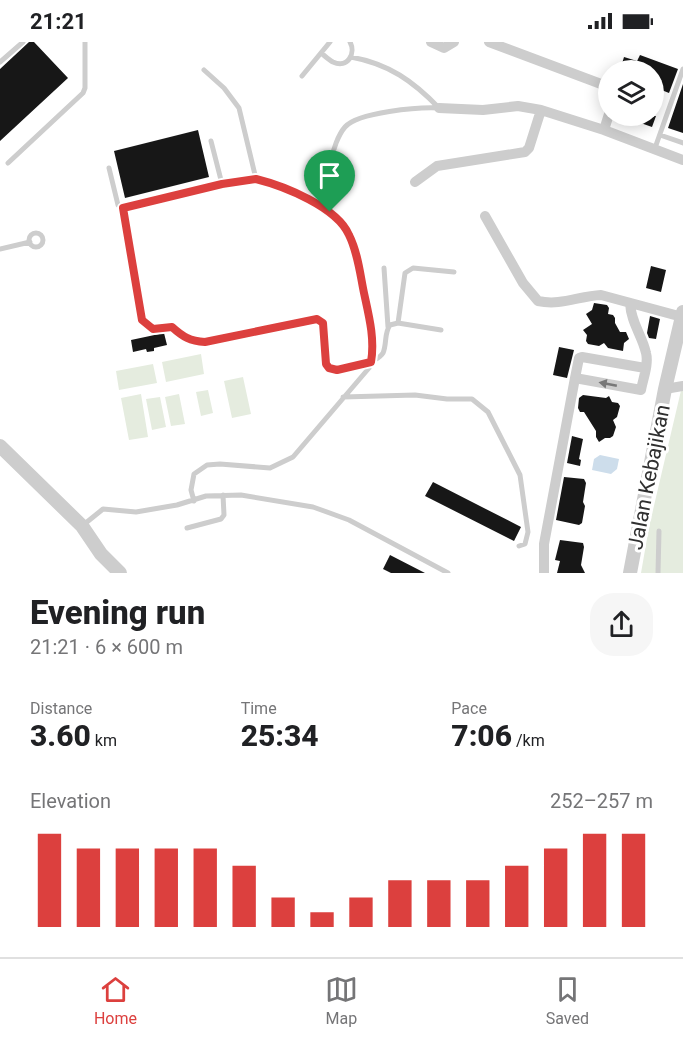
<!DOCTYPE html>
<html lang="en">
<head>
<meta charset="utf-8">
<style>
  body { margin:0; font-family:Roboto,sans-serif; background:#f6f6f6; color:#202124; height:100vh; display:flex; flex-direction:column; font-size:22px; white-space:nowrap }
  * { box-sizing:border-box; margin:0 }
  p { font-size:20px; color:#757577 }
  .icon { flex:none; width:33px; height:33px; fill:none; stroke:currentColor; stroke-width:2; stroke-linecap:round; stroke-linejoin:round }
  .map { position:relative; height:531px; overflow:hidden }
  .panel { display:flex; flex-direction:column; background:#fff; flex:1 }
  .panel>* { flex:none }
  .buttons { position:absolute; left:598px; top:18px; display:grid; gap:12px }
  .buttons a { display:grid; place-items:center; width:66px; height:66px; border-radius:50%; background:#fff; box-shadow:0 3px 15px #0003; font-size:30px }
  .pin { position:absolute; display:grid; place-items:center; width:51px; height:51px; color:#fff; margin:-62px -26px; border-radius:50% 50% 50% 0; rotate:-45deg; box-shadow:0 0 6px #0007 }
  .pin .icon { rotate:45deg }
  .round { display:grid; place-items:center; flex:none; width:63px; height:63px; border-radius:24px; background:#f6f6f6 }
  .overview { display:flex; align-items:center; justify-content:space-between; height:102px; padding:0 30px }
  h1 { font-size:33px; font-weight:800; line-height:45px }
  .figures { display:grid; grid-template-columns:repeat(3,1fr); gap:9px; height:102px; padding:6px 30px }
  .figures div { display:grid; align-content:center }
  .figures b { font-size:30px; font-weight:800 }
  .figures small { font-size:16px; font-weight:400 }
  .figures p { font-size:16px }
  .chart { height:168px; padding:12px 30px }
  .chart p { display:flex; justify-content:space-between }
  .chart svg { width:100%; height:108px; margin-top:6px; stroke:#dc403e; stroke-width:6 }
  .status { display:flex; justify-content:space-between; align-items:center; height:42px; padding:0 30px; background:#fff; direction:ltr }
  .status svg { height:16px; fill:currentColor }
  .tab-bar { display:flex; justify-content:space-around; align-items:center; height:84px; border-top:2px solid #e0e0e0; background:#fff; font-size:16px; color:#757577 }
  .tab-bar a { display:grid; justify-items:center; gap:3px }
  .tab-bar .on { color:#dc403e }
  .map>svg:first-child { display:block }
</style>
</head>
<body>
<div class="status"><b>21:21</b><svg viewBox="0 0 49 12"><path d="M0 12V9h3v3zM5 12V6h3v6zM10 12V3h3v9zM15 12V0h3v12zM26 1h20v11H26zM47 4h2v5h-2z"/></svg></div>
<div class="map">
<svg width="683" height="531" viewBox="0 0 683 531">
  <rect width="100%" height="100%" fill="#fff"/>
  <path fill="#e5ecdf" d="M201,312L204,332L166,340L162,320Z
    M153,322L157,341L119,348L116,329Z
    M243,335L251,372L232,376L224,339Z
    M683,340V531H641L649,485Z
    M208,348L213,371L201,374L196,350Z
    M141,352L148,395L129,398L121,356Z
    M179,352L185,382L171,384L165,355Z
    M160,355L166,385L152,388L146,357Z"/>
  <path fill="#cdddeb" d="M600,413L619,417L617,427L611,432L592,428L594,417Z"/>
  <path fill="#171717" d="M29,0H34L68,36L0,99V27Z
    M640,13L678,27L669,51L654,45V28H630L621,25L624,15L637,19Z
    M683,42V91L668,86Z
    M621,74H656L652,85Z
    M198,88L209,135L125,156L114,109Z
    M651,224L666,228L661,250L646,246Z
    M594,261L607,263L609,266L608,272L613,273L615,276V281L620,290H626L629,297L624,301L623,309L608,306L604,301L599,304L588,302L586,299L587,293L583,288L592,282L586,272L592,268Z
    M650,274L660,277L656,297L649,296L647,291Z
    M164,291L167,303L154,306V309L147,310L146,307L133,310L131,298Z
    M559,305L574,308L567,336L553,333Z
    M583,353L606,356L609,354L612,360L618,361L620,364L617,375L613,378L616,385L613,394L610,396H605L599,400L596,395V389L584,370H580L578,366L579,356Z
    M572,394L583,397L579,417L581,418L580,424L567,421Z
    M564,435L584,437L586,441L583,460L585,464L582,481L579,483L556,478Z
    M433,440L521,485L514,499L425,454Z
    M560,498L583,501L584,505L581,523L585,531H557L560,519L555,518Z
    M390,513L425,531H391L383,527Z"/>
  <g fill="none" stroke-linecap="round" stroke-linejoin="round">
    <path stroke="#cdcdcd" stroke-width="5" d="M321,11C325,14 329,18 333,20C348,27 356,11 350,0
      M351,15C389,22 413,39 439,66
      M0,20L23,0
      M204,28L224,46L239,66L256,137
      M302,34L330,0
      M660,93L683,101
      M211,99L222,142
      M655,106L683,27
      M8,121L83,51L85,46V0
      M109,126L118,163L123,166C156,158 237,133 266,139C295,151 330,163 348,190C359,206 361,238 365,257C370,281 375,303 369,326L293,415L270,426L220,422L207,423L194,432L191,448L194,459
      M123,166L143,278L153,287L172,285C183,295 190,299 205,300L317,277C329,286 325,308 326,322L329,326C339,331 377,321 383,311C387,302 384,291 390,283L398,281L441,288
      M330,170C331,153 329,135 331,119C333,108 338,93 345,85C358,70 419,65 439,66
      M29 198a7 7 0 1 1 14 0a7 7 0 1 1-14 0Z
      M0,207L30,200
      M384,226L388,285
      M398,281L405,231L413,226L454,230
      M343,355L415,353L447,357H472L488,370L520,433L528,490L525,502L519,504
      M82,484L103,467L136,470L177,463L206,454L241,453L313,465L349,478L448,531
      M187,486L221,477L224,473L223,453
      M658,531L659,489"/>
    <path stroke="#cdcdcd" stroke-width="10" d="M431,0L444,6L454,0
      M489,0L609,45
      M439,66L483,68L518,64L541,68L604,88L683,118
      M604,88L609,72
      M415,140L437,124L525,110L529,106L541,68
      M485,174L523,241L538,259C561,264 579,254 601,253L682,275
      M630,261C631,281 642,293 646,311C649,322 643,337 641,348L575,336L579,316L582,315L645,326
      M665,347L683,344
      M544,531V502L575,336"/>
    <path stroke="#cdcdcd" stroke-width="14" d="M0,404L82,484L101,512L120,531
      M630,531L665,347L683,270"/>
  </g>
  <defs><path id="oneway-solid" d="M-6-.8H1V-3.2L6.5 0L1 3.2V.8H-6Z" transform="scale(1.5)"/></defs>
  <use fill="#777" href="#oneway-solid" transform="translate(608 342) rotate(-169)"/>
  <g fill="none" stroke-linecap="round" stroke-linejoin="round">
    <g stroke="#fff" stroke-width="12">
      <path id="route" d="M256,137C284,144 337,165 349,193C358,211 360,232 364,251C369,274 375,297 371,320L337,328L329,326L326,322L323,281L317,277L205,300C190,299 183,295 172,285L153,287L142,278L123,166L222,142Z"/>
    </g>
    <use href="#route" stroke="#dc403e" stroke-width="8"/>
  </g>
  <g text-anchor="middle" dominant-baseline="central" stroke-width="6" stroke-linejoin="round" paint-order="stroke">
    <g font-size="21" fill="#303030" stroke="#fff">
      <text transform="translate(649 435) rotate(-79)">Jalan Kebajikan</text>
    </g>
  </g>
</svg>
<div class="buttons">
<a><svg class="icon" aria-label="layers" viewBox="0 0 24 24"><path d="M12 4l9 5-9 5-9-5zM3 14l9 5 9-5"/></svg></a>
</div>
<div class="pin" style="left:330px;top:170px;background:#1e9e55"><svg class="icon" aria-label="arrive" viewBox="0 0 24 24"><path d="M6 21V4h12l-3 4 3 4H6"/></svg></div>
</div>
<section class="panel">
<div class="overview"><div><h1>Evening run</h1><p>21:21 · 6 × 600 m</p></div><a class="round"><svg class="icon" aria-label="share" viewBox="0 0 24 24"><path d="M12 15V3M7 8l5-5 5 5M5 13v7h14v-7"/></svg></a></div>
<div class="figures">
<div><p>Distance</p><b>3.60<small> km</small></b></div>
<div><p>Time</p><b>25:34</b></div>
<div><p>Pace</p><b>7:06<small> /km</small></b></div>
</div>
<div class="chart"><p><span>Elevation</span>252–257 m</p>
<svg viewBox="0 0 160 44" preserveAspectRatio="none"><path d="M5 44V6M15 44V12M25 44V12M35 44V12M45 44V12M55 44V19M65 44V32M75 44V38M85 44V32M95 44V25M105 44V25M115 44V25M125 44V19M135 44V12M145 44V6M155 44V6"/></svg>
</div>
</section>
<nav class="tab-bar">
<a class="on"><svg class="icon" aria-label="home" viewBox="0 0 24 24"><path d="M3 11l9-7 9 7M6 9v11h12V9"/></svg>Home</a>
<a><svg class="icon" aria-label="map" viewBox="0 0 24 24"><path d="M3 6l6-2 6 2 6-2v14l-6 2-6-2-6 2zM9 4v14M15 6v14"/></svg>Map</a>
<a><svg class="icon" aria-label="saved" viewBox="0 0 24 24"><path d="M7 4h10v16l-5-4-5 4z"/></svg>Saved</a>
</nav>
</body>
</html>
